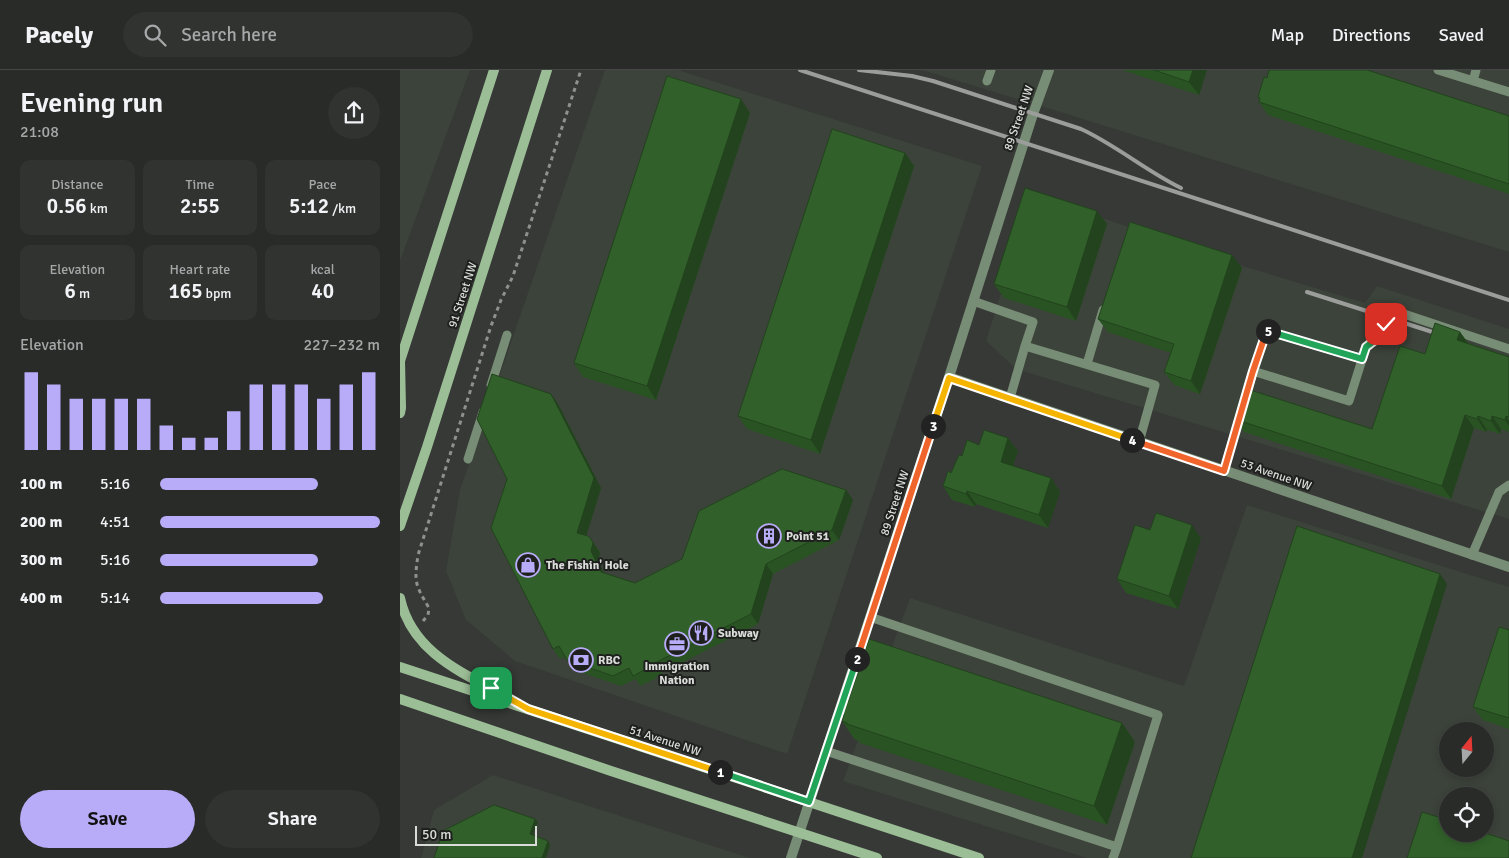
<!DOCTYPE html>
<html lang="en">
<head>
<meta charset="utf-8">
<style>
  body { margin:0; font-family:Signika,sans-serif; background:#303330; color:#f1f3f6; height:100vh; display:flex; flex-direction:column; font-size:19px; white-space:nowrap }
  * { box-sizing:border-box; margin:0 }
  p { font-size:16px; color:#a5a7a8 }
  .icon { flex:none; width:28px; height:28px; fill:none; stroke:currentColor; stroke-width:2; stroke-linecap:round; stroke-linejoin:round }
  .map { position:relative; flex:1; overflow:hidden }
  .drawer { display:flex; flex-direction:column; background:#282b28; width:400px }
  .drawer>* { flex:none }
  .needle { width:32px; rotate:18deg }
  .fabs { position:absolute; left:1039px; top:652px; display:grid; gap:10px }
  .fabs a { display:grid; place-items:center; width:55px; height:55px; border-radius:50%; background:#282b28; box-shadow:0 2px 8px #0003,0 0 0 1px #444745; font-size:25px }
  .scale { position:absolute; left:15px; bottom:12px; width:122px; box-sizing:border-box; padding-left:5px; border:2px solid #dadcda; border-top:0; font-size:14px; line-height:18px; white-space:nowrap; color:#dadcda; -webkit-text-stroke:4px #1e201e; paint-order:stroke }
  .pin { position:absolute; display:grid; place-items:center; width:42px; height:42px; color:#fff; margin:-21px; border-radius:10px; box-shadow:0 2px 8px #0006 }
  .km { position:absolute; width:25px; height:25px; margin:-12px; border-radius:50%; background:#222; color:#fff; font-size:14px; line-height:25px; text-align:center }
  .round { display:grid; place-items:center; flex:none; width:52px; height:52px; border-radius:26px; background:#303330 }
  .summary { display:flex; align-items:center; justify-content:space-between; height:85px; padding:0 20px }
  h1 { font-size:28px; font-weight:600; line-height:38px }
  .stats { display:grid; grid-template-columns:repeat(3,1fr); gap:8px; height:85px; padding:5px 20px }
  .stats div { display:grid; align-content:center; border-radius:10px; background:#303330; text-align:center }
  .stats b { font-size:21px; font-weight:600 }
  .stats small { font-size:14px; font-weight:400 }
  .stats p { font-size:14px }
  .chart { height:140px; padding:10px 20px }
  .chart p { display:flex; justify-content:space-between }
  .chart svg { width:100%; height:90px; margin-top:5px; stroke:#b8abf7; stroke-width:6 }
  .action { display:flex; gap:10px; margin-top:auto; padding:10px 20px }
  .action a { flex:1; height:58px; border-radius:30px; background:#b8abf7; color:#111; font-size:20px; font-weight:600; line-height:58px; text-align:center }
  .action a+a { background:#303330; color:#f1f3f6 }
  ul { padding:0 20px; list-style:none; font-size:16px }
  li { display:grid; grid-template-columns:80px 60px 1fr; align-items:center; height:38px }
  li i { height:12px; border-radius:6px; background:#b8abf7 }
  header { display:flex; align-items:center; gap:30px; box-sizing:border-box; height:70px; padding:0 25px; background:#282b28; border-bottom:1px solid #444745 }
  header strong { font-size:24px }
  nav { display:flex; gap:28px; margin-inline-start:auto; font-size:18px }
  .search { width:350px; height:45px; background:#303330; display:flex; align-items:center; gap:12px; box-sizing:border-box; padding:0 18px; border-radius:28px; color:#a5a7a8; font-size:19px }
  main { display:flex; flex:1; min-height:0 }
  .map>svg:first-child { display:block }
</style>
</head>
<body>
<header>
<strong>Pacely</strong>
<div class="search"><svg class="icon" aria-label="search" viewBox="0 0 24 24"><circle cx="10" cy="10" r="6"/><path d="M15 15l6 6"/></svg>Search here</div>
<nav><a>Map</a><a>Directions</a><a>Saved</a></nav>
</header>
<main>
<section class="drawer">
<div class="summary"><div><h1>Evening run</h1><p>21:08</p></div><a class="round"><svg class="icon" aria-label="share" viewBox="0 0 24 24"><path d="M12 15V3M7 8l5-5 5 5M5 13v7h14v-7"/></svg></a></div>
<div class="stats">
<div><p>Distance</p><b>0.56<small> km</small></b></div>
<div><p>Time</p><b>2:55</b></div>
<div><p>Pace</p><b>5:12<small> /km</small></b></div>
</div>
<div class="stats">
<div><p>Elevation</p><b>6<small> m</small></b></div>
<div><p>Heart rate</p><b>165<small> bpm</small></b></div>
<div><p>kcal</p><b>40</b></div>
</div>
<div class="chart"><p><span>Elevation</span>227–232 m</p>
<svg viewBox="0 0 160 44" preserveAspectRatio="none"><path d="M5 44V6M15 44V12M25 44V19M35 44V19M45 44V19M55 44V19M65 44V32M75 44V38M85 44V38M95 44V25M105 44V12M115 44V12M125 44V12M135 44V19M145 44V12M155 44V6"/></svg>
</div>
<ul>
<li><b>100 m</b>5:16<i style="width:72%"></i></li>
<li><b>200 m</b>4:51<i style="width:100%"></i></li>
<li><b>300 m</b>5:16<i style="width:72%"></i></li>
<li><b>400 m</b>5:14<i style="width:74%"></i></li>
</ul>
<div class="action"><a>Save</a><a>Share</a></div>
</section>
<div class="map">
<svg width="1109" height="788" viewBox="0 0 1109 788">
  <rect width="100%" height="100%" fill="#363936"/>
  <path fill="#3c433a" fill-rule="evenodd" d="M0,0H70L0,191Z
    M205,0H278L582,96L387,684L115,591L66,550L46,501L60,420Z
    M522,0H1109V182L657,41Z
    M632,124L846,197L965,233L977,216L1109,259V449L616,299L586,271Z
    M847,435L1109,517V788H687L443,711L510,528L784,616ZM1048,661H1085V699H1048ZM1048,726H1085V764H1048Z
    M93,705L350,788H21L34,740Z"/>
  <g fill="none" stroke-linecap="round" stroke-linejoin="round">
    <path stroke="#8f918f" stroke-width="3" stroke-dasharray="4 4" stroke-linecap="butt" d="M23,551L28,545L29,538C15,514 14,513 18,485L91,256L101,230L113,206L181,0"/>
    <path stroke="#788d75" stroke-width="9" d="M1038,0L1109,22
      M587,11L591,0
      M1073,11L1076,0
      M573,231L633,252L625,276
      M687,294L703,240
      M853,301L867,261L962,289
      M91,315L107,265
      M610,328L625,276L755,315L739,372
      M845,330L853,301L949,331L966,277L979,267L992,240L1109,279
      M68,389L83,342
      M824,401L841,342
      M1072,485L1099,422L1109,415
      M426,681L717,777L758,645L470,547
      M713,788L717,777"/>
    <path stroke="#788d75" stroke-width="10" d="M549,307L1109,497
      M391,788L549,307L633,44L649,0"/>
    <path stroke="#9cbe96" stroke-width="10" d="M0,291L94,0
      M0,343L1,338L0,290
      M0,456L27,377L147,0
      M0,528C12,583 63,603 107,627
      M0,597L579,788
      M0,629L211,701L477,788"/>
    <path stroke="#9b9d9b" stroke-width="4" d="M400,0L1109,230
      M459,0L512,6L533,11L681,59C716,75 746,101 781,118
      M907,222L1045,266"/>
  </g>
  <path fill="#2a5324" d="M722,0H807L799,25Z
    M858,27L1109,46V124L868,45L859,32V30Z
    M350,43L256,330L183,307L174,293Z
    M505,83L514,96L420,384L347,359L338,346Z
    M707,154L676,251L604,228L594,214Z
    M832,185L842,198L800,324L774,315L764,302L771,283L708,262L698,249Z
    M1060,262L1069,274L1109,287V362L1101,359L1100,364L1087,360L1086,362L1074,358L1051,429L844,362L834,349L972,359L1025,284Z
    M158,334L201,418L186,466L199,480L200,483L198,492L204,503L235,513L446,420L453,430L439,470L373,504L358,554L256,606L257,608L240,616L236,609L221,616L174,600L165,587L160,589L153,579Z
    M608,368L618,381L613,396L651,408L660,422L648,458L576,434L575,437L552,430L543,416L562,386Z
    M750,460L801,468L778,539L726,523L717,509Z
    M1109,560V659L1083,650L1073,637Z
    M443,643L722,653L735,672L707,755L460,673L459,671L455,670L442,651L444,645Z"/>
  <path fill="#22431d" d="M793,0H807L799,25L789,12Z
    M341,29L350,43L256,330L247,316Z
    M505,83L514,96L420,384L411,370Z
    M697,141L707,154L676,251L667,237Z
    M832,185L842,198L800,324L791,311Z
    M1060,262L1069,275L1057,270Z
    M151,324L158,334L201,418L184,473L177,463Z
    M1065,345L1074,358L1051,429L1042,416Z
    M1078,346L1087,360L1086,362L1077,349Z
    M1092,346L1101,359L1100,364L1091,351Z
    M1106,346L1109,351V356L1105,350Z
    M608,368L618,381L610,405L601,392Z
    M651,408L660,422L648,458L639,445Z
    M446,420L453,430L439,470L432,460Z
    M567,421L576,434L575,437L566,424Z
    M792,455L801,468L778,539L769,526Z
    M191,469L200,483L198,492L209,512L201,502L191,481Z
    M366,494L373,504L358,554L351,544Z
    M1040,504L1047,514L962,788H952Z
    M722,653L735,672L707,755L694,736Z
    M135,749L138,752L132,767L130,764Z
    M148,771L150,775L146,788H142Z"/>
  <path fill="#31602a" stroke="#22431d" d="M754,0H793L789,12Z
    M869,0H967L1109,46V114L859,32L860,28L858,27L864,7L867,8Z
    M267,6L341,29L247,316L174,293Z
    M432,59L505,83L411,370L338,346Z
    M625,118L697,141L667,237L594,214Z
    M730,152L832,185L791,311L764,302L774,274L698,249Z
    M1035,253L1060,262L1057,270L1109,287V347L1106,346L1105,350L1092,346L1091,351L1078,346L1077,349L1065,345L1042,416L834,349L844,318L972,359L1000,276L1025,284Z
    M92,304L151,324L194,408L177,463L188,466L191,469L193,473L191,481L201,502L235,513L282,489L299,441L382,399L446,420L432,460L366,494L351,544L249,596L250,597L233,606L229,598L213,606L167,590L159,576L153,579L91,458L107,409L77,349Z
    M584,360L608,368L601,392L651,408L639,445L567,421L566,424L543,416L548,401L551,403L559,385L562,386L567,370L579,375Z
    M756,443L792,455L769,526L717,509L735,455L750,460Z
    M897,456L1040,504L952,788H791Z
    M1099,557L1109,560V648L1073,637Z
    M469,569L722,653L694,736L447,654V653L442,651L444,644L443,643L447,631L448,632Z
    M94,735L135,749L130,764L148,771L142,788H34L43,761Z
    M1022,742L1048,750V764H1085V763L1109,771V788H1007Z"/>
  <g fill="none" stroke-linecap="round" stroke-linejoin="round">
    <g stroke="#fff" stroke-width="10">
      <path id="split-1" d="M91,618L128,639L320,702"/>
    </g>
    <g stroke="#fff" stroke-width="10">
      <path id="split-2" d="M320,702L409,732L457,589"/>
    </g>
    <g stroke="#fff" stroke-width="10">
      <path id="split-3" d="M457,589L533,356"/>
    </g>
    <g stroke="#fff" stroke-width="10">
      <path id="split-4" d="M533,356L549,308L732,370"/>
    </g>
    <g stroke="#fff" stroke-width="10">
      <path id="split-5" d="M732,370L824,401L853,301L867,260L868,261"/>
    </g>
    <g stroke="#fff" stroke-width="10">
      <path id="split-6" d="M868,261L962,289L966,277L979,267L986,254"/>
    </g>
    <use href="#split-1" stroke="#f5b400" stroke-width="6"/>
    <use href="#split-2" stroke="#22a559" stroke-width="6"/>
    <use href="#split-3" stroke="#f0652b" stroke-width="6"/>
    <use href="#split-4" stroke="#f5b400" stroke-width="6"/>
    <use href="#split-5" stroke="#f0652b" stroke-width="6"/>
    <use href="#split-6" stroke="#22a559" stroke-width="6"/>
  </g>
  <defs>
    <g id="building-ring" transform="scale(1.25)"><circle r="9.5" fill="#1e201e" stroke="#b8abf7" stroke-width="1.5"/><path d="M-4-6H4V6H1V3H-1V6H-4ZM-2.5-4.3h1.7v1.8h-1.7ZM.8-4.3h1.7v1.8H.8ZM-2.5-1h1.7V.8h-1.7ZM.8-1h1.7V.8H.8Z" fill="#b8abf7"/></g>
    <g id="shop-ring" transform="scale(1.25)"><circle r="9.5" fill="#1e201e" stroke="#b8abf7" stroke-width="1.5"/><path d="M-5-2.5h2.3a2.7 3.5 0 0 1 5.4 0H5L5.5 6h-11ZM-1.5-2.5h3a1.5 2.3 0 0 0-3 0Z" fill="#b8abf7"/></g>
    <g id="restaurant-ring" transform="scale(1.25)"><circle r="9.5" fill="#1e201e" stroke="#b8abf7" stroke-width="1.5"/><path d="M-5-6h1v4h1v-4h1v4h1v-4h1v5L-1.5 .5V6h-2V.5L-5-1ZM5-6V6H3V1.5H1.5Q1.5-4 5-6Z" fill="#b8abf7"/></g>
    <g id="office-ring" transform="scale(1.25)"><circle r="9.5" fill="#1e201e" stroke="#b8abf7" stroke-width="1.5"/><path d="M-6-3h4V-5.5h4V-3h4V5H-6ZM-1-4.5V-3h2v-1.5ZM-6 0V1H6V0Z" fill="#b8abf7"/></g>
    <g id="bank-ring" transform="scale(1.25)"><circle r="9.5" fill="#1e201e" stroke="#b8abf7" stroke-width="1.5"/><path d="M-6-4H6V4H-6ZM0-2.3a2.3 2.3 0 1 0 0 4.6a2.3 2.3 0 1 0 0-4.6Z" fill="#b8abf7"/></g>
  </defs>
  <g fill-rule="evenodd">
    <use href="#building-ring" x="369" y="466"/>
    <use href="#shop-ring" x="128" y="495"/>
    <use href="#restaurant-ring" x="301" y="563"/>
    <use href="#office-ring" x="277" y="574"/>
    <use href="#bank-ring" x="181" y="590"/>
  </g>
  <g text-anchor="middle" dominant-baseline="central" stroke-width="4" stroke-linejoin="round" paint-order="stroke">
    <g font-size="12" fill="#dadcda" stroke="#1e201e">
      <text transform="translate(619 48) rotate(-71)">89 Street NW</text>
      <text transform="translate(63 225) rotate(-72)">91 Street NW</text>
      <text transform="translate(876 405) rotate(19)">53 Avenue NW</text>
      <text transform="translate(495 433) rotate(-72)">89 Street NW</text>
      <text transform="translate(265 671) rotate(18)">51 Avenue NW</text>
    </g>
    <g font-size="12" font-weight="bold" fill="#dadcda" stroke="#1e201e" text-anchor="start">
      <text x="386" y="466">Point 51</text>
      <text x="146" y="495">The Fishin' Hole</text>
      <text x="318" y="563">Subway</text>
      <text x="198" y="590">RBC</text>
      <text x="277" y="596" text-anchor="middle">Immigration<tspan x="277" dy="14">Nation</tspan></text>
    </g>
  </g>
</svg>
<div class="fabs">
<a><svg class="needle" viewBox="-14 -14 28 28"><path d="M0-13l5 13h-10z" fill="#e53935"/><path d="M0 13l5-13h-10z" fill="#a5a7a8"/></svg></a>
<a><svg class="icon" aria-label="locate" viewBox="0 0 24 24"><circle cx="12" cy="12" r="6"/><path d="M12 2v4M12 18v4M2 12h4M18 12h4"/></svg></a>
</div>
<div class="scale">50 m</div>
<div class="pin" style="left:91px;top:618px;background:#1e9e55"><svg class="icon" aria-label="arrive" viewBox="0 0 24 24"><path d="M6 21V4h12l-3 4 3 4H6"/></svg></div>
<div class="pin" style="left:986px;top:254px;background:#d93025"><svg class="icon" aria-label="check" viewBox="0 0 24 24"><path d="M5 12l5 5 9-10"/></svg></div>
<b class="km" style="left:320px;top:702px">1</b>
<b class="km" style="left:457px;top:589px">2</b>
<b class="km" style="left:533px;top:356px">3</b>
<b class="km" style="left:732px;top:370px">4</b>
<b class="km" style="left:868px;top:261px">5</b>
</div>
</main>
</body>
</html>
